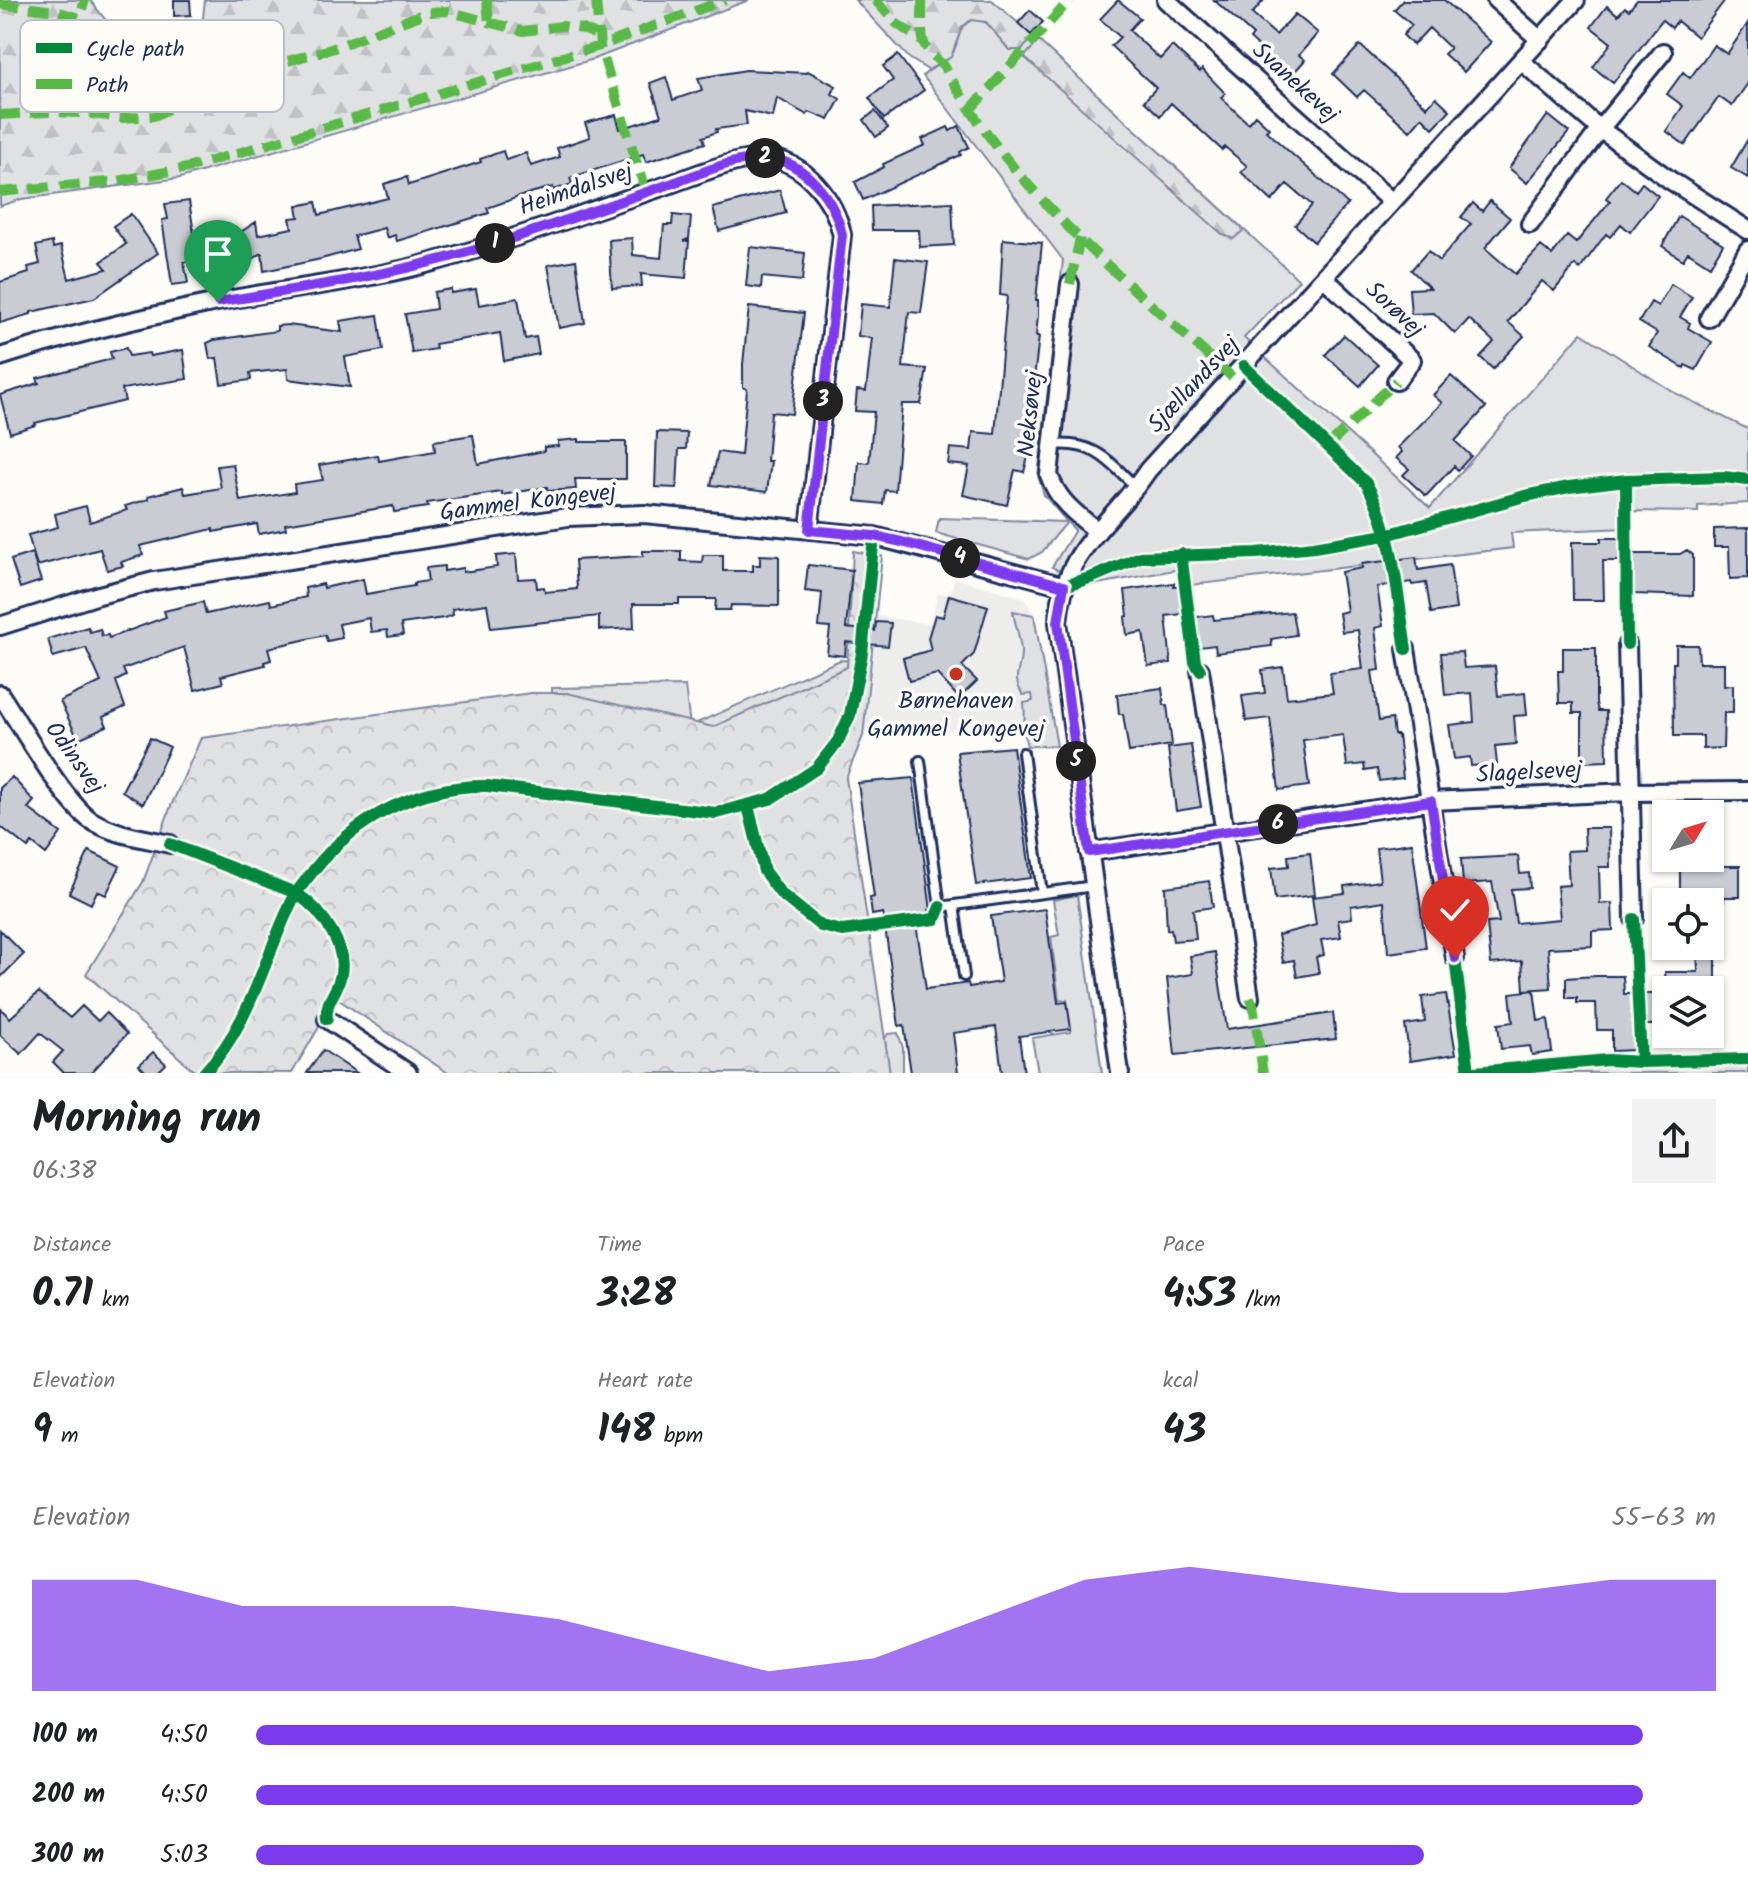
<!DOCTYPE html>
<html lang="en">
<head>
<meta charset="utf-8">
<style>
  body { margin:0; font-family:Kalam,sans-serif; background:#f2f2f2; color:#202124; height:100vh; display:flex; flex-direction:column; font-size:30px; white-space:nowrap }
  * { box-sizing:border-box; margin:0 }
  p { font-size:26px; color:#757577 }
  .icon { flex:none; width:44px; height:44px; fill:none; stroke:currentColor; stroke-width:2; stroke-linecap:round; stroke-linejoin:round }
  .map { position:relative; height:1073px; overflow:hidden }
  .panel { display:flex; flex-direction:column; background:#fff; flex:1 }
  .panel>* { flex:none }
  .needle { width:52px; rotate:52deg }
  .tools { position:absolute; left:1652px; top:800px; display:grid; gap:16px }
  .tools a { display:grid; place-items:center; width:72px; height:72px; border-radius:0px; background:#fff; box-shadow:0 2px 6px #0004; font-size:40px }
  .pin { position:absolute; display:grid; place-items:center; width:68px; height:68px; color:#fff; margin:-82px -34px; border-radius:50% 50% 50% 0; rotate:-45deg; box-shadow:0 0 8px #0007 }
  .pin .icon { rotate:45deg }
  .km { position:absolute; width:40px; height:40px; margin:-20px; border-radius:50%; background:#222; color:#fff; font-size:22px; line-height:40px; text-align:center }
  .round { display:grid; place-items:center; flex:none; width:84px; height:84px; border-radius:0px; background:#f2f2f2 }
  .summary { display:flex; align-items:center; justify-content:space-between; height:136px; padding:0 32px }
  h1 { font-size:44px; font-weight:800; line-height:60px }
  .figures { display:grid; grid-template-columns:repeat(3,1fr); gap:12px; height:136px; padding:8px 32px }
  .figures div { display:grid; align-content:center }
  .figures b { font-size:40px; font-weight:800 }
  .figures small { font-size:22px; font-weight:400 }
  .figures p { font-size:22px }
  .chart { height:224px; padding:16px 32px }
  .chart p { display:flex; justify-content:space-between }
  .chart svg { width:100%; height:144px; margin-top:8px; fill:#7c3aed; opacity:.7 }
  ul { padding:0 32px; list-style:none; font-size:26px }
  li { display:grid; grid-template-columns:128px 96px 1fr; align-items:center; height:60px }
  li i { height:20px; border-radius:10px; background:#7c3aed }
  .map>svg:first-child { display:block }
</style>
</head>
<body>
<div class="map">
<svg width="1748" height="1073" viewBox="0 0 1748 1073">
  <defs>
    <pattern id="forest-firs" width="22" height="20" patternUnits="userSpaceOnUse" patternTransform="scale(2)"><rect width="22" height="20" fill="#e0e1e3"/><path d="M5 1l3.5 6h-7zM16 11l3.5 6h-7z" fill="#c0c1c5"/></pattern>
    <pattern id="park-crowns" width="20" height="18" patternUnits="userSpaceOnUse" patternTransform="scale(2)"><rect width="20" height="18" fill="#e0e1e3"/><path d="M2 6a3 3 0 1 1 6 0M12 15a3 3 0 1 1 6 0" fill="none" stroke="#c0c1c5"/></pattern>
  </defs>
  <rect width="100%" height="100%" fill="#fdfcf7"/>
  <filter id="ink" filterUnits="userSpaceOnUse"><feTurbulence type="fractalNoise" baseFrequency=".0125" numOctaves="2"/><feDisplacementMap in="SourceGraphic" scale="16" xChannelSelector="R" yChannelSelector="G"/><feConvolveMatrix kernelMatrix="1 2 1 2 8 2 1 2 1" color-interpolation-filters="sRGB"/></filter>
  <g filter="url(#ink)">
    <path fill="#edeeec" d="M955,578L1024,598L1034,615L1047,724L863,736L877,616L930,624L938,593L949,595Z"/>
    <path fill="#e0e1e3" stroke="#7e88a0" stroke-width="2" d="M979,19L991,26L1009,50H1022L1033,36L1299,280L1244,338L1430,508L1581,333L1675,393L1748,429V503L1698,506V512L1629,511L1627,528L1511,533L1513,548L1182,586L1180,569L1087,586L1052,567L1075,530L1067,522L1042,552L1029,559L936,533L939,518L1067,522L1044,495L1038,476L1063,260L923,76C931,67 942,65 950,57C962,44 954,20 979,19Z
      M1013,611L1034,615L1057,746H1027C1022,729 1026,721 1024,703L1033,701L1032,694L1023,695C1010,675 1022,670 1021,651C1020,637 1015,625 1013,611Z
      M840,660L855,661L854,672L730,738L553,719L552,688L685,686L690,726Z
      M1077,895L1102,1073H1038L1032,1038L1071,1032L1067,1000H1059L1051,937L1059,935L1053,900Z
      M898,1033L903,1048V1073H886L884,1039L888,1034Z
      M1748,1052V1073H1446L1641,1057Z"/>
    <path fill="url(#forest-firs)" stroke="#7e88a0" stroke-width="2" d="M0,0H90L108,23L202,26L205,0H749L594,59L180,178L22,199L0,206Z
      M855,0H992L1033,36L1022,50H1009L986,22L971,20L962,27L951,57L928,70L909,58Z
      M1039,41L1244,230L1233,239L1222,234L1024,57Z"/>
    <path fill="url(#park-crowns)" stroke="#7e88a0" stroke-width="2" d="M853,551L882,556L863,736L846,778L890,1073H448L336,998L292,1073H191L193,1070L86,974L143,882L171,806L201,738L531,693H567L713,727L847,667Z"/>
    <path fill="#c9ccd3" stroke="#1b2f5e" stroke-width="2" d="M174,0H190L191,15L174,16Z
      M1118,0L1140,18L1129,30L1160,59L1172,46L1200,72L1202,69L1225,93L1221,98L1248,123L1255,115L1269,128L1266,131L1348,204L1314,242L1295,225L1312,205L1287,184L1272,201L1241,172L1247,166L1225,147L1222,150L1171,103L1160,116L1144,101L1156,88L1111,46L1120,37L1100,19Z
      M1214,0H1264L1252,14L1276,35L1295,14L1318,33L1299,55L1305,60L1289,78L1262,54L1264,52L1250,39L1253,35Z
      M1403,0H1444L1491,42L1464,72L1444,54L1450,48L1429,28L1413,45L1403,35L1412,25L1394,10Z
      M1637,0H1725L1697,37L1677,21L1672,28L1662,20L1613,83L1593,67L1611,43L1591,27L1607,6L1618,15L1625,7L1629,10Z
      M1030,10L1043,22L1031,35L1018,23Z
      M1748,23V83L1732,106L1719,97L1685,145L1666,131L1683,106L1667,94L1683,72L1690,78L1714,45L1727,54Z
      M1360,45L1427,107L1436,97L1450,110L1433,128L1422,117L1410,131L1364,90L1357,97L1333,74Z
      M898,55L924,90L884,119L869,98L893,80L883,66Z
      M746,70L807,73L808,71L836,86L832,94L840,99L829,120L809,112L807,115L777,98L773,117L745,111L747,125L716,129L717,132L703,137L705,143L646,162L643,154L570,178L572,184L554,190L553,187L530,193L487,208L489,213L397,241L395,235L387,238L384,228L354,236L358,249L321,259L264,271L262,253L228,275L212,251L256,222L258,235L292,228L290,218L299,217L297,206L316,202L319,215L388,198L384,184L407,177L409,185L481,162L480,159L503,151L506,160L526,153L531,166L560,157L557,148L590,137L585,123L616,115L620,129L661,116L650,83L666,77L673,100L702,90L698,78Z
      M875,111L888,128L876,137L864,120Z
      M1548,115L1569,132L1527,183L1509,168Z
      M959,126L969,147L960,152L961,155L863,200L855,182L884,167L883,164L925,145L922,139L948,127L950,131Z
      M1748,139V178L1731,168Z
      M1621,179L1636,191L1642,183L1658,196L1630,232L1621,224L1610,237L1606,234L1580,269L1575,265L1554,291L1542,281L1508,322L1524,336L1493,369L1480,357L1494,342L1469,319L1455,334L1434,313L1411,314L1409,289L1430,288L1411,270L1428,251L1439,261L1471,224L1461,217L1473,203L1482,211L1490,201L1510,218L1485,248L1515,274L1541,246L1552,255L1567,236L1576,243L1610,201L1606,198Z
      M780,190L786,213L719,231L713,208Z
      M189,201L198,260L184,262L188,283L172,285L162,220L168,219L165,204Z
      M952,202L954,245L920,247L919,230H872L871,206Z
      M131,214L158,253L94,298L31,312V314L0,323V282L29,273L28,267L40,264L36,246L52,242L53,248L61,246L69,279L107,269L101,262L126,244L113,226Z
      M673,215L691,217L689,239L683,241H689L686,278L641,274L642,286L612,288L609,240L632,238L633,255L661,258L664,225H672Z
      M1679,216L1723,244L1710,266L1688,252L1683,260L1662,246Z
      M1003,239L1042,243L1036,300H1038V315L1036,336H1039L1025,457H1028L1024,472L1015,470L1007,505L963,495L969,466L948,464L950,448L971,450L973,432L995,434L1007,296L1000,295Z
      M750,247L805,253L802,281L762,277L761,288L746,286Z
      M895,258L928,262L921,313L909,312L903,367L927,369L921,404H902L895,491L885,490L883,504L856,501L859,462L869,463L874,412L855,411L857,390L866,391L872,338L858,336L861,304L890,307Z
      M576,260L585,323L559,328L548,265Z
      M1671,284L1692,297L1680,317L1690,323L1688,328L1712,342L1696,370L1685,365L1684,368L1649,347L1657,333L1639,322L1651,302L1658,306Z
      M451,289V293L476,289L479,305L518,298L525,339L536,337L539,354L504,361L500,333L435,344L436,349L412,353L405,314L436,309L434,292Z
      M749,307L804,313L792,414L771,412L767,461H771L767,492L711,485L718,452L741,455L747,389L743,387V364Z
      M378,315L383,350L345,357L350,387L288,379L287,369L250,373L251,380L221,384L217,358L210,359L207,343L214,340L277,331V326L288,325L342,332L340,321Z
      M1344,335L1378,365L1360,386L1325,355Z
      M126,348L129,356L149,353L150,356L183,350L187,379L122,389L125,401L35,423L36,425L10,433L0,395L39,383L37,378L112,359L110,352Z
      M1451,376L1486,407L1455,441L1471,456L1458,470L1454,466L1426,496L1403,475L1409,469L1396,458L1402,452L1398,447L1442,403L1433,395Z
      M657,432L687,433L686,449H679L677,488L655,487Z
      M473,435L478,464L544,451V447L558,446V441L579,439V442H626V479H575L576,489L548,491L547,487L502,495V492L427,503L428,507L394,512L393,506L285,524L286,529L259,534L257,524L213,532V529L140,546L143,555L121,562L123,566L107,570L100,549L37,566L28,535L58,527L55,514L86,506L90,522L127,510L125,506L149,499L148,496L183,487L185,494L221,488L217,466L233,464L240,501L295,492L294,484L323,480L319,465L378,455L379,461L435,451L434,441Z
      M1748,528V578L1730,579L1729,547H1714V529Z
      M1601,538H1619L1620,561H1603L1604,600H1573L1572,542H1601Z
      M1687,550L1693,555V596L1634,594V554H1680Z
      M643,551H681V561L702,562L703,555H723V571H753V565H760V555L779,556V606L731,605L730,610H715L716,599H679V604H633L634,628L599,630V616L491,628L487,604L452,609L453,615L444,618L401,624L403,635L388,637L387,630L371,632L369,618L339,624L342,638L327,641L325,635L268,648L271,660L264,662L265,665L221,676L223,683L195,690L184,647L123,669L126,676L116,681L125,707L103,717L107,726L78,739L60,701L101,682L86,648L53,657L48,639L88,627L90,632L100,629L102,636L108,635L109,638L166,617L164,611L203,602L206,614L270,600L271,605L306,597L305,588L323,584L324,588L363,579L366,594L414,586V583L428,581L426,568L444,566V571L463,568V572L497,567L496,556L516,554L518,579L536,578L537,588L544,587L545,592L577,589L575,560L643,556Z
      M32,553L41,581L20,588L11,560Z
      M1416,557L1418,570L1450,565L1456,609L1431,613L1426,583L1412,585L1411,582L1377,587L1383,626L1375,628L1380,670L1372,671L1379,721L1392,719L1394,735H1398L1403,778L1379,781L1377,769L1365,771L1364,764L1347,766L1343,735L1303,740L1309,786L1279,790L1270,718L1246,721L1242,696L1265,693L1262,670L1283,667L1287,698L1333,693L1330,673L1363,669L1358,630L1342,632L1339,613L1347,611L1341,572L1362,568V564Z
      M808,565L852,570L846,628L875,631L876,622L891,623L888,646L846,642L845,656L827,654L830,628L819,627L822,593L805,591Z
      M1174,583V586H1179L1183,614L1166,616L1171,663L1148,666L1143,632L1127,635L1125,617L1128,616L1125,590Z
      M949,595L988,606L974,654L962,666L977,681L959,698L937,674L909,681L903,658L931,650L928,638L935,615L943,617Z
      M1292,612L1296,635L1271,639L1272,646L1216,653L1215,645L1200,647L1196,617L1213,615L1214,620Z
      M1676,645H1698L1699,663H1724V686L1733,685V713H1724L1723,748L1703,749V736H1674L1673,663H1676Z
      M1563,648H1596V703L1598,711H1606L1607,761L1582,762V713H1573V703H1559L1558,671H1563Z
      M1462,652L1464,668L1495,666L1498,696L1525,693L1527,715L1514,716L1516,744L1495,746L1497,764L1471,766L1470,757L1454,759L1449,725L1474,722L1472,693L1445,695L1441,653Z
      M1162,688L1164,705H1167L1172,745L1129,752L1123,714H1119L1117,694Z
      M150,738L170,747L143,804L122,791Z
      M1191,745L1201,807L1176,811L1168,748Z
      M1013,747L1031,878L976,885L957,752Z
      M12,777L34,801L28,808L61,833L46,854L32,843L28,848L0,826V788Z
      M913,778L931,910H929L930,916L915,917L926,989L968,983L969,987L1001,982L991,916L1045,909L1058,1003L1067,1002L1071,1029L1019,1036L1024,1073H1002L996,1027L953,1033L958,1073H911L904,1025L899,1026L883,913L872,915L870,898L874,897L858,783Z
      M1584,828H1609L1610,867H1599L1600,904L1612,903L1613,930L1592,931V946L1548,948L1551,988L1524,990L1522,961L1491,964L1487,923L1499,922L1492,882L1463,884L1461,859L1518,856L1520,874L1529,873L1530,888L1511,889L1516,923L1560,919L1557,886L1569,885L1567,851L1585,850Z
      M1412,843L1426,948L1388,953L1384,901L1351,906L1352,918L1338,920L1341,937L1321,940L1324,955L1316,957L1319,973L1297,977L1294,960L1283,962L1278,935L1316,925L1312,897L1345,893L1344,886L1380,881L1376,848Z
      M89,851L120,866L106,895L97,891L91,904L69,893Z
      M1310,853L1315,895L1275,900L1271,868L1289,866L1288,856Z
      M1680,858H1716L1717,866H1740V897H1724V902H1680Z
      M1209,881L1213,907L1193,910L1196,939L1173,941L1171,929L1167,930L1165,887Z
      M0,930L24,954L0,978Z
      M1697,946H1716V990H1666L1665,972H1698Z
      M1215,952L1227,1029L1333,1013L1336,1039L1175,1055L1167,978L1193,974L1190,956Z
      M1596,976H1623L1624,994H1666V1011H1658L1659,1025H1635V1050L1612,1051V1030H1597L1596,1003H1577V998H1566V978Z
      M1534,990L1538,1021L1548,1019L1552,1052L1532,1055L1530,1046L1501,1049L1498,1024L1513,1022L1510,993Z
      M39,992L70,1018L82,1006L98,1021L106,1013L127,1034L91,1073H64L53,1062L63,1051L40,1033L21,1054L0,1035V1008L10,1018Z
      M1446,994L1456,1054L1410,1061L1405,1025L1425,1022L1422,997Z
      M323,1050L357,1073H307Z
      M153,1052L166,1064L157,1073H147L139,1065Z"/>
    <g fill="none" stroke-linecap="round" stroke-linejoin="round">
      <g stroke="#1b2f5e" stroke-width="14">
        <path id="service" d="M1053,445C1094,441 1108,460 1136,487
          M1023,753L1042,893
          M920,761L940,907L1094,886
          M954,905L964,976"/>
      </g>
      <g stroke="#1b2f5e" stroke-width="22">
        <path id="minor" d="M1166,0L1392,202
          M1496,0L1540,40
          M1521,61L1600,129L1670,180L1748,230
          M1530,224L1600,129L1663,52
          M1324,278L1412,360L1396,381
          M1070,284L1049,475C1058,501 1075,513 1096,530
          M1709,318L1748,250
          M0,357C71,334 145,317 217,302C283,289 349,283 414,267C498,246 580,214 662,187C692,177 735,157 767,158C805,161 835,200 842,235L809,530
          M0,626L99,595L154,581L568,517L644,514L874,536L1064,586
          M1627,644L1634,919
          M1406,649L1455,958
          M1200,670L1250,998
          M0,694C20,724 65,804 92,821C116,835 143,838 170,844
          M1089,852L1431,801L1629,792L1748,791
          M327,1019L408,1073
          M1120,1073L1058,622C1064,546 1111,526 1148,470L1576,0"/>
      </g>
      <use href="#service" stroke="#fdfcf7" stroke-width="8"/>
      <use href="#minor" stroke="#fdfcf7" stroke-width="16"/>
      <path stroke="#58b947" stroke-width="10" stroke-dasharray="20 10" stroke-linecap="butt" d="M487,0L489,23
        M596,0L600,46L646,192
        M875,0L896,23L923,42
        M922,0C923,13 920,31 924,43C928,55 941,60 947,71C1015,195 1130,284 1233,378
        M0,4L56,11L79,18L85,0
        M969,111L1070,0
        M0,115L47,112L84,113L122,118L154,116L240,74L331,49L428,12L447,11L523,31L562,26L583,29L594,34L600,46
        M0,192L117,181L187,168L600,46L725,0
        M1070,284L1080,238
        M1329,445L1396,381
        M1250,998L1253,1004L1263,1073"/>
      <g stroke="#fdfcf7" stroke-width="17">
        <path id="cycleway" d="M1244,366L1366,483C1394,531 1397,594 1406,649
          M1626,480L1627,644
          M1181,554L1195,662L1200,670
          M1064,586L1093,577L1140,557L1257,553L1314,547L1386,535L1525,496L1569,487L1626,480L1724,477L1748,480
          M748,806L764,871L781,894L821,926L842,931L935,919L940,907
          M170,844L296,893C323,911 352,950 338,984C333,997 325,1004 327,1019
          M1634,919L1641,1062
          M1455,958L1469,1072
          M204,1073C252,1023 264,956 295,895C300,887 307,879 313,871C356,817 419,785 487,786L716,813L770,799L817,768L838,741L850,715L862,653L874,536
          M1464,1073L1608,1060L1641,1062L1748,1059"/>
      </g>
      <use href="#cycleway" stroke="#00873e" stroke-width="12"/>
    </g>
  </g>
  <g fill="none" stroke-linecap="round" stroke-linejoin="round" filter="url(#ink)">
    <g stroke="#fff" stroke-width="16">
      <path id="route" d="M218,302C305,288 393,275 478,249C544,229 608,205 673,183C702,173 736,157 767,158C805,161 835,200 842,235L809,530L874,536L902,542L1064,586L1058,622L1089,852L1431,801L1455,958"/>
    </g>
    <use href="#route" stroke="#7c3aed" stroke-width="10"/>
  </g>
  <circle fill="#c8321e" stroke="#fdfcf7" stroke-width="3" cx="956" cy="674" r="8"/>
  <g text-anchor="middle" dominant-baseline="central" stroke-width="7" stroke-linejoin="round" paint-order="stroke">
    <g font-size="24" fill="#1b2f5e" stroke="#fdfcf7">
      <text transform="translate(1295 83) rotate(42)">Svanekevej</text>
      <text transform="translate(576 190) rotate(-19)">Heimdalsvej</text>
      <text transform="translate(1394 310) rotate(43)">Sorøvej</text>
      <text transform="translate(1194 385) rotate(-47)">Sjællandsvej</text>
      <text transform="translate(1031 414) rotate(-84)">Neksøvej</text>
      <text transform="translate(528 503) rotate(-7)">Gammel Kongevej</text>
      <text transform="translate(74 758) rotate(54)">Odinsvej</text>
      <text transform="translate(1529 773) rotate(-3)">Slagelsevej</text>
    </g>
    <g font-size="24" fill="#1b2f5e" stroke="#fdfcf7">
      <text x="956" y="701">Børnehaven<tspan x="956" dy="28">Gammel Kongevej</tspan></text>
    </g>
  </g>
  <rect x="20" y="20" width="264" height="92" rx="12" fill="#fdfcf7" stroke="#b9bec9" stroke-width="2"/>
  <rect x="36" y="43" width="36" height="10" fill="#00873e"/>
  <rect x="36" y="79" width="36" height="10" fill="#58b947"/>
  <g font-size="22" fill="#1b2f5e">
    <text x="86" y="56">Cycle path</text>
    <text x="86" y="92">Path</text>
  </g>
</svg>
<div class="tools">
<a><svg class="needle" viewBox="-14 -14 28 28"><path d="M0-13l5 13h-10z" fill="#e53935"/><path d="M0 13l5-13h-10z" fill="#757577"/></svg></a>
<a><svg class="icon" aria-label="locate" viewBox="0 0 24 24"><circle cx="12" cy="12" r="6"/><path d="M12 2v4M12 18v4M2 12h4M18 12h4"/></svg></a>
<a><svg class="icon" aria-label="layers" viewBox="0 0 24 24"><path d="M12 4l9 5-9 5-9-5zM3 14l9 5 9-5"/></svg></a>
</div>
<div class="pin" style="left:218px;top:302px;background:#1e9e55"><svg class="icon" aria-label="arrive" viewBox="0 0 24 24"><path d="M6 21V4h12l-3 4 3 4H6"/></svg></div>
<div class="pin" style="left:1455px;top:958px;background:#d93025"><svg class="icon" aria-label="check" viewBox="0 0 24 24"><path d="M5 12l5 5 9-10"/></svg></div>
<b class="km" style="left:495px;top:243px">1</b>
<b class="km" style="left:765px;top:158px">2</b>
<b class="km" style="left:823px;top:401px">3</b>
<b class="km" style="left:960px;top:558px">4</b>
<b class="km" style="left:1076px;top:761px">5</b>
<b class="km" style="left:1278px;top:824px">6</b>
</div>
<section class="panel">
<div class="summary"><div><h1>Morning run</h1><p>06:38</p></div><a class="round"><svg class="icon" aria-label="share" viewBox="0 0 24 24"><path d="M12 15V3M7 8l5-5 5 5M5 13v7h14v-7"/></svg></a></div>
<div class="figures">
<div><p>Distance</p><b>0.71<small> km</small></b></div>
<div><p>Time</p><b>3:28</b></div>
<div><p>Pace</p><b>4:53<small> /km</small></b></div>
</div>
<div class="figures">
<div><p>Elevation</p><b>9<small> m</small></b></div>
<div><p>Heart rate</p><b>148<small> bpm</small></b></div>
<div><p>kcal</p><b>43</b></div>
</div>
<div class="chart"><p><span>Elevation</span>55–63 m</p>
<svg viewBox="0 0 160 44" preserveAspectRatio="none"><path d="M0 44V10L10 10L20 18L30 18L40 18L50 22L60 30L70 38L80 34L90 22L100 10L110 6L120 10L130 14L140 14L150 10L160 10V44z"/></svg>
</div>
<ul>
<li><b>100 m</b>4:50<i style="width:95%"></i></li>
<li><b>200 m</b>4:50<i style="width:95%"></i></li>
<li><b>300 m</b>5:03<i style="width:80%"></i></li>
</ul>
</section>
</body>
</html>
